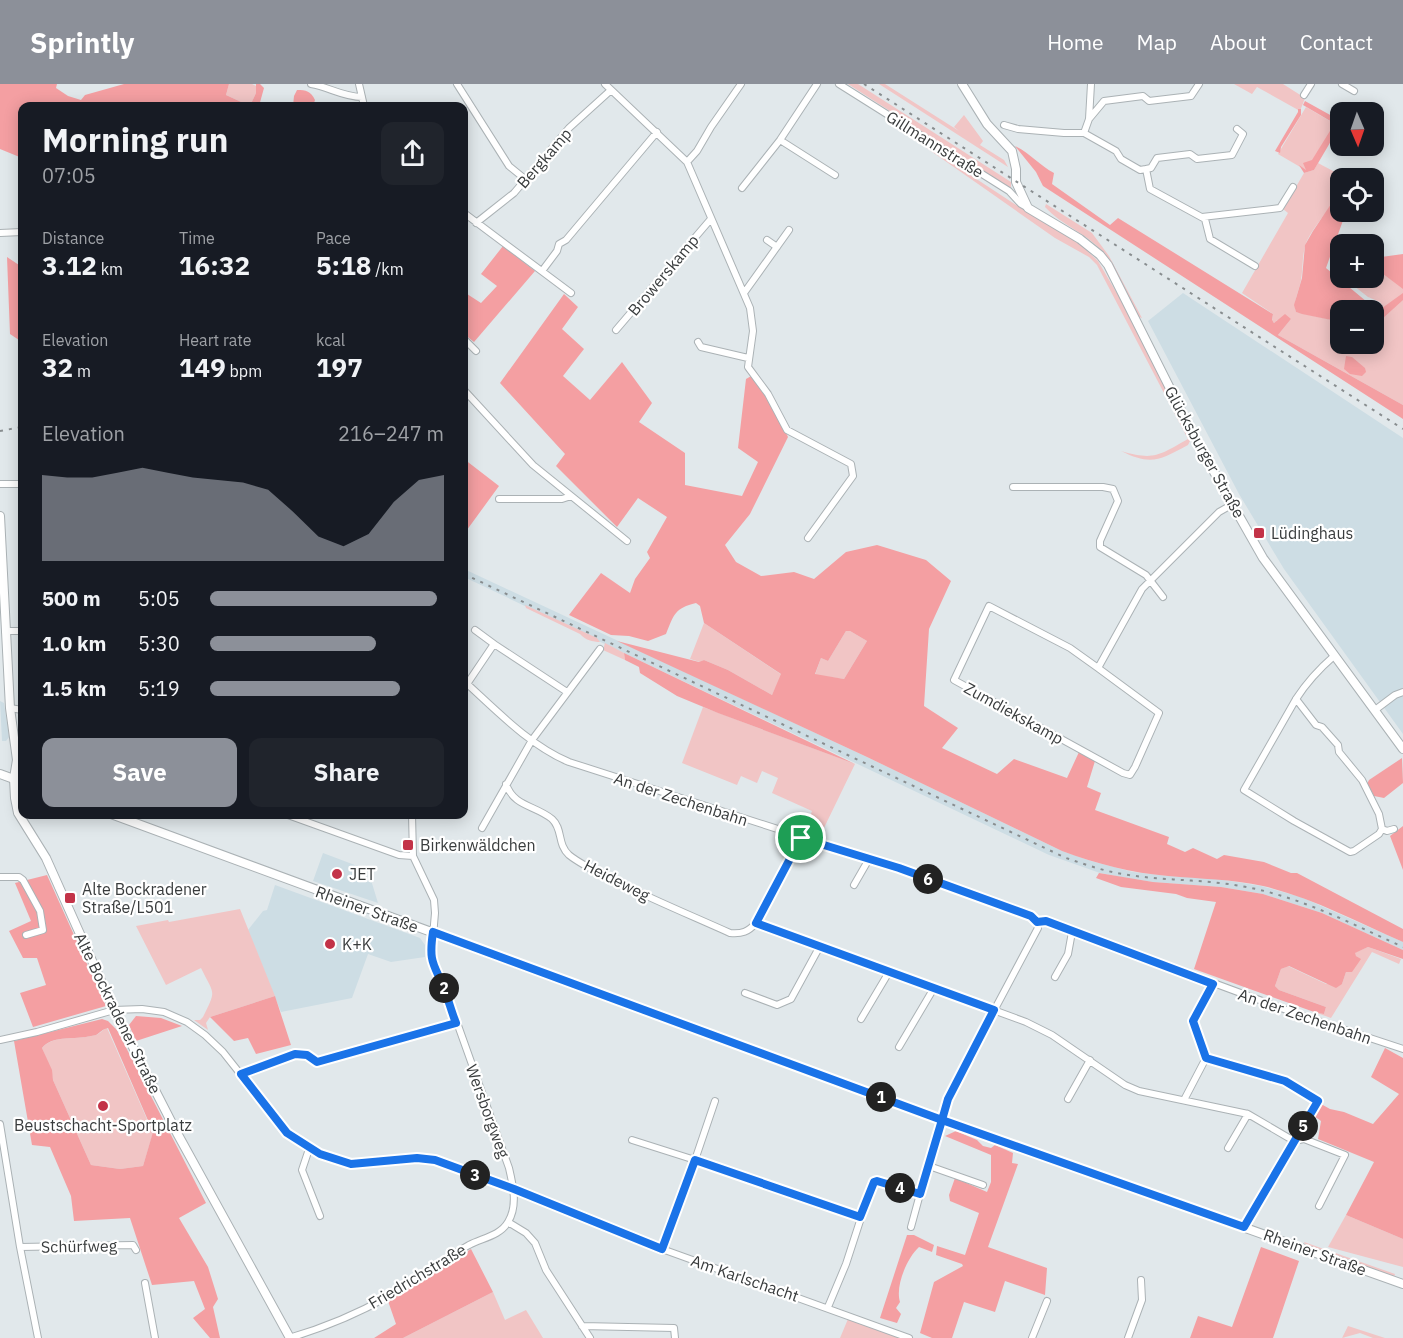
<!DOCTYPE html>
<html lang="en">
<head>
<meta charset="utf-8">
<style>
  body { margin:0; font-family:"IBM Plex Sans",sans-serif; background:#20242c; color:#f1f3f6; height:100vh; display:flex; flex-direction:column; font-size:22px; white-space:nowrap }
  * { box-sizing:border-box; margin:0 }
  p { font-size:20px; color:#9ea1a6 }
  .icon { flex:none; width:33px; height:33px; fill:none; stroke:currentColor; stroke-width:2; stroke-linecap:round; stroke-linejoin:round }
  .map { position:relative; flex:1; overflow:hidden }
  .sheet { position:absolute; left:18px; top:18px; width:450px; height:717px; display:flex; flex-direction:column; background:#171b24; border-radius:12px; box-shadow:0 3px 15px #0003 }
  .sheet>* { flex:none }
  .needle { width:39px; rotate:178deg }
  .buttons { position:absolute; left:1330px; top:18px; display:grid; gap:12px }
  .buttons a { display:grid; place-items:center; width:54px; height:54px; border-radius:12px; background:#171b24; box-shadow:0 3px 15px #0003; font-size:30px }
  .pin { position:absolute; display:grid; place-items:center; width:51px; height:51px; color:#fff; margin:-26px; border:3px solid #fff; border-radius:50%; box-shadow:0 2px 6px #0007 }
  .km { position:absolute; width:30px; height:30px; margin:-15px; border-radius:50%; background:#222; color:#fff; font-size:16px; line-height:30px; text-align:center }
  .round { display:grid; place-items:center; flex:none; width:63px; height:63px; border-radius:12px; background:#20242c }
  .headline { display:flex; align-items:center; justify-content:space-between; height:102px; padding:0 24px }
  h1 { font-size:33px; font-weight:800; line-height:45px }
  .metrics { display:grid; grid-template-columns:repeat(3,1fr); gap:9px; height:102px; padding:6px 24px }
  .metrics div { display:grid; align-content:center }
  .metrics b { font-size:26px; font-weight:800 }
  .metrics small { font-size:16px; font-weight:400 }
  .metrics p { font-size:16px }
  .chart { height:168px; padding:12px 24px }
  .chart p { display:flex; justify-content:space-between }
  .chart svg { width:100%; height:108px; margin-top:6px; fill:#8c9099; opacity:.7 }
  .action { display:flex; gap:12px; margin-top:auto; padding:12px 24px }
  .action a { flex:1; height:69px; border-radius:12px; background:#8c9099; color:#fff; font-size:24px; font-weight:800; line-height:69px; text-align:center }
  .action a+a { background:#20242c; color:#f1f3f6 }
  ul { padding:0 24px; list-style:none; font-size:20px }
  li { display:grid; grid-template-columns:96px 72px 1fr; align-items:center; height:45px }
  li i { height:15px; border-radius:8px; background:#8c9099 }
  header { display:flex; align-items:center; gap:36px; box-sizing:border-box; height:84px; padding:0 30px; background:#8c9099; color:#fff }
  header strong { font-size:28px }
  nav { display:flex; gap:33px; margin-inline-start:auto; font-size:21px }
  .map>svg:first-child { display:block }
</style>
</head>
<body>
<header>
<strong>Sprintly</strong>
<nav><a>Home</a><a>Map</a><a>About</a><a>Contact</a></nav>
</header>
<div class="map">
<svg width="1403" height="1254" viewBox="0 0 1403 1254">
  <rect width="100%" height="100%" fill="#e1e8eb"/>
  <path fill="#cddde4" d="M1183,209L1403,354V650L1284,485L1239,410L1148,237Z
    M464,485L867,673L1062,767L1091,777L1133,788L1169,792L1212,794L1261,802L1301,813L1403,858V866L1322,829L1263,810L1221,803L1153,798L1121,793L1100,789L1049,771L464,493Z
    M0,617L4,619L9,653L6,657H2Z
    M323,769L368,786L366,794L371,796L378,819L313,797Z
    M275,801L420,854L425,861V873L391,878L368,870L352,914L281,928L248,846L263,827L267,826Z"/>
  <path fill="#f1c5c5" d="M229,0H252L256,2V9L250,22L226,11Z
    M848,0H858L1011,98V105Z
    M879,0H885L959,47L954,43L964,31L983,57L980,61L1004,76L1008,83Z
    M1234,0H1283L1305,14L1300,27L1257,3L1252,10Z
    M1306,23L1335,40L1307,87L1278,70Z
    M891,39L1036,134L1045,136L1082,162L1098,177L1122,218L1191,355L1188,361C1160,376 1151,382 1121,367C1155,377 1159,371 1188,355L1097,181L1089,173L1055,154Z
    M1318,79L1346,94H1341C1341,118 1315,137 1306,159C1302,171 1303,184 1301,196C1299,207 1293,217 1296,228L1341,238V260H1374V239L1382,235L1387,229L1380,218L1368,213L1349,198L1351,194H1374V168L1403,189V321L1278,251L1291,235L1277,236L1275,239L1272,237L1273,230L1242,209L1288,129L1283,125L1304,89L1314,86Z
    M1046,120L1092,149L1109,172L1142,234L1139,233C1128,212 1118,186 1102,167C1086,149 1061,141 1045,123Z
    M525,521L597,554L600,558C593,558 585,556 580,550L526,524Z
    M704,539L782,591L772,611L728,586L704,576L700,578L690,575Z
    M846,547H850L867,557L844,595L815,591L821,574L828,577Z
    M605,559L624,569L625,576L603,566Z
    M703,623L855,680L822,748L806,743L812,727L772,709L778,694L762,687L757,699L741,692L737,701L682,679Z
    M240,825L275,912L210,933L206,939L208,946L194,936H200L203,933C217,905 214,911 201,884L166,901L136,842L168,836L169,838Z
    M1368,863L1401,875L1399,880L1372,868L1331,934L1317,929L1324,930L1326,923L1279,906L1275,902L1281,885L1288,882L1326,900H1342L1346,888L1360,875L1356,872L1354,869Z
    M107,944L153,1049L143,1082L120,1085L91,1081L53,996L51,986L42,964C52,952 72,955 86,953C88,952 94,952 96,951C101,949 102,946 107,944Z
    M1346,1131L1403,1155V1183L1328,1163Z
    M1304,1158L1395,1190L1394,1193L1305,1160Z
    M493,1208L505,1236L526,1226L543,1254H403Z
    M848,1235L899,1254H840Z
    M1348,1242L1385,1254H1373L1360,1249L1342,1254Z"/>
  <path fill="#f49fa2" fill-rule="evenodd" d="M0,0H57L56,4L68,12L81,16L85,11L124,0H229L226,11L250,22L256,9V0H260L264,4L259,22H22V74L0,65Z
    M297,6C306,6 311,7 315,16L313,22H293L294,12Z
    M1305,17L1341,37V40L1314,86L1304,89L1299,81L1306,86L1303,79L1312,76L1333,42L1332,38L1303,21Z
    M1298,25H1301V31L1281,63L1280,69L1275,67L1298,28Z
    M1015,62C1030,69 1039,81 1054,89L1052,100L1110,141L1118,134L1273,230L1272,236L1274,239L1285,230L1291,235L1278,251L1403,321V335L1043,102L1036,88Z
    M1341,105V128H1346L1326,184L1378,227L1403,209V216L1382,235L1374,239V226H1341V238L1302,230L1296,228L1294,221L1302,194L1305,161L1313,147Z
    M503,162L535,187L474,258L464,250V208L481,219L497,202L481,190Z
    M1403,170V205L1374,183V174Z
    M7,173L22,183V258L10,250Z
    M564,210L578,223L562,245L584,265L563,292L590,316L622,278L652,319L639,338L685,369V401L742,412L758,378L738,364L746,295L753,291C766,311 778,331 788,353L750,430L725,461L736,478L761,492L794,488L814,495L846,468L877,461L926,476L951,497L929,545L924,622L958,644L942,664L997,690L1014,675L1067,694L1079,668L1095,677L1087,703L1101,709L1095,726L1169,753L1167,760L1185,768L1193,764L1217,775L1224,771L1264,778L1291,789H1297L1403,845V858C1357,838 1313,814 1263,802C1232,795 1200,795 1168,792C1132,789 1097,780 1062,767L867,673L617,557L699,578L704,576L728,586L772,611L781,590L704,539L700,522L696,519C675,524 674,530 666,550L648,557L629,552L611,551L569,531L601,489L630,509L635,495L650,474L647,468L667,433L638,414L617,443L556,382L565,370L500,299ZM846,547H850L867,557L844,595L815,590L821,574L828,577Z
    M1346,272L1352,273L1365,284L1366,288L1362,292L1350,290L1344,285Z
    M464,375L499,402L464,450Z
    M624,569L855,680L718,629L677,612L640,589L639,583L625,576Z
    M1402,674L1403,699L1384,714L1374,712L1367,700L1369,696Z
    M1403,742V786L1390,752Z
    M1099,789L1153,798L1221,803L1263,810L1322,829L1403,866V875L1368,863L1355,869L1356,872L1361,875L1352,888H1346L1342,900L1336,904L1289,882L1281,885L1275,902L1279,906L1326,923L1324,930L1317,929L1194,885L1216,818L1187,814L1176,810L1121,803L1096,794Z
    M47,791L106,922L33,943L20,909L46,901L37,874H23L9,847L31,837L15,799Z
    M275,912L291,961L256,970L248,954L234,957L210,933Z
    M136,932L161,934L182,942L136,957L129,941Z
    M102,935L108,937L117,946L206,1119L179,1134L208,1183L218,1215L213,1223L220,1254H210L193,1234L205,1225L194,1197L152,1201L130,1134L74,1137L71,1112L50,1063L32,1061L14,957ZM108,944L153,1048L143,1082L120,1085L91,1081L53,996L52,986L42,964C51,952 72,955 86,953C88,952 94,952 96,951C101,948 101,946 108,944Z
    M1385,964L1403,974V1155L1346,1131L1374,1078L1318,1055L1321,1037L1314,1032L1321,1020L1330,1025L1344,1028L1373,1040L1399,1010L1371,993Z
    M956,1047L977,1056L983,1062L991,1064L995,1061L1013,1069L1012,1079L1018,1080L988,1163L1047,1184L1045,1211L1005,1197L995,1228L964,1218L952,1254H932L920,1249L934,1198L963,1182L962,1180L936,1171L937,1162L965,1171L979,1129L950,1117L949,1111L955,1094L987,1108L991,1098V1071L945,1052Z
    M907,1151H914L934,1161L932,1168L919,1163C907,1174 895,1202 900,1218L896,1224L901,1230L897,1239L880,1234Z
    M1261,1163L1299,1177L1273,1254H1190L1198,1232L1232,1243Z
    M471,1165L493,1208L403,1254H374L396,1240L388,1217Z"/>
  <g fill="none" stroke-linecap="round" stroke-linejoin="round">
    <g stroke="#abb2b5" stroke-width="8">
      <path id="minor" d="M311,0C329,3 343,13 362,13
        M359,0L364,22
        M457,0L509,82L525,95
        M605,0L687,78L750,224L753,247L748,283L768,310L787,346L851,380L853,392L808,454
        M839,0L1009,107L1021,120L1028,124
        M1342,0L1354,7
        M1304,11L1311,0
        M1089,35L1104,17L1143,12L1149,17L1191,12L1199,0
        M1004,41L1018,45L1064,49H1084L1116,67L1121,75L1140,86L1146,85L1150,105L1205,135L1210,155L1255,182
        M1084,49L1089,35L1091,0
        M780,56L835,91
        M687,78L697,67L711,43L741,0
        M1146,85L1151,84L1157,74L1190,70L1197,75L1232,71L1243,50L1237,45
        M742,104L780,56L817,0
        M464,129L571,209
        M1202,133L1280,124L1293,103
        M476,139L514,109L569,44L611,6
        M0,149L22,148
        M767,156L777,163
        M542,187L557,167L559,160L566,156L657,48
        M744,209L789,146
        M616,246L710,136
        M464,255L476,267
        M698,258L701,263L748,274
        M464,306L533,381L627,457
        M0,400H22
        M1013,403H1103L1113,405L1118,417L1100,457V463L1146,491L1163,513
        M499,415H562L571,412
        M5,547H22
        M494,560L567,608
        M1098,584L1159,629L1135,683L1130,691L1123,689L954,596L989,522L1070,564L1098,584L1142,505L1219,428L1233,420
        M464,597C496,626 529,661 569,678L899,784L1031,832L1037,838L1046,837L1300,931L1403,965
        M467,600L494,560L475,546
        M1296,615L1316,641L1322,643L1338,661L1339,668L1362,696L1379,730L1382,745L1379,750L1354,767L1350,768L1294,737L1244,706L1296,615C1307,598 1319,585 1334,572
        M10,624L22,626
        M1375,626L1395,611L1403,608
        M506,700C514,723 535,721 552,735C563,745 557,760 569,771C583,782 601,790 617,798C654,816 692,832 730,849C742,850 748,848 756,839L801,754
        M285,730L399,771L413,772
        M482,744L532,656L600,565
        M1382,745L1387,747L1394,745
        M0,793H19L23,796L40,827L43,846L26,851
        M854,801L869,775
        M756,839L1026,938L1052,951L1125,1001L1139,1007L1248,1030L1294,1057L1304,1055L1345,1071L1319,1122
        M1055,893L1068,870L1072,848
        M1213,900L1193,937L1206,974L1285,997L1318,1017L1243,1143
        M745,909L777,921L791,915L820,862
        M861,935L889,888
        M0,956L37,948L114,926L142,925L164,928L187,938L205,951L223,968L287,1049L320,1070L351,1080L417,1075L435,1076L514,1105L662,1165L909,1254
        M899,963L934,904
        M241,991L295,970L307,971L317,978L456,939
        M1068,1015L1090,976
        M1184,1016L1206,974
        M715,1017L695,1076L860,1133
        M0,1040L20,1163L38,1254
        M632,1056L695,1076L662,1165
        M1228,1064L1248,1030
        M309,1065L302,1086L320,1132
        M929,1082L983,1101
        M508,1138L526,1149L535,1159L546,1186L590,1254
        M911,1143L920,1110
        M20,1163L133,1161L136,1166
        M145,1199L155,1254
        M828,1223L846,1180L872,1100L877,1097L920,1110L947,1015L1038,844L1037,838
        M582,1242L674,1244L675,1254
        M289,1254C323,1244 357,1230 387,1213C415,1197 441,1177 469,1161C482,1154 500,1152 508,1138C518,1122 513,1101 509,1084L445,905L435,887L431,875L435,829L434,816L413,772L412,730
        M1032,1254L1047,1217
        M1128,1254L1142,1216L1141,1196"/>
    </g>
    <g stroke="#abb2b5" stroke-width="10">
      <path id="tertiary" d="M0,432L10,624L17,676L14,694L15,714L18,729L46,774L114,926L177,1049L290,1254"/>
    </g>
    <g stroke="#abb2b5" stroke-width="10">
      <path id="secondary" d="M962,0L987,40L1012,67L1016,85V98L1028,124L1080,155L1100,171L1108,181L1197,358L1263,474L1403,665
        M0,690L22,698
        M111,730L942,1036L1403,1200"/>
    </g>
    <use href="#minor" stroke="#fff" stroke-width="6"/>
    <use href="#tertiary" stroke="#fff" stroke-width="8"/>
    <use href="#secondary" stroke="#fff" stroke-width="8"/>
    <path stroke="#888d8f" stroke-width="2" stroke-dasharray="3 6" stroke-linecap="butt" d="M864,0L1403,345
      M0,347L22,343
      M464,490L1066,774C1084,780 1103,787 1123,790C1162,797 1202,795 1241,802C1299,812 1350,839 1403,863"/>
  </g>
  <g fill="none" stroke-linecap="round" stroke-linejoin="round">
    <g stroke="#fff" stroke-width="12">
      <path id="route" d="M801,754L756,839L994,926L948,1015L942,1036L433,848C428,881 435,880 445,907C449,918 452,929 456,939L317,978L307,971L295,970L241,990L287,1049L320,1070L351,1080L417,1074L435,1076L514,1105L662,1165L695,1076L860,1133L874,1098L877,1097L920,1110L942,1036L1244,1143L1318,1017L1285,997L1206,974L1193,937L1213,900L1046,837L1037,838L1031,832L899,784L801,754"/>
    </g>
    <use href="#route" stroke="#1a73e8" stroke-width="8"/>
  </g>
  <g fill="#c33348" stroke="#fff" stroke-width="2">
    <rect x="1253" y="443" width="12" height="12" rx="3"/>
    <rect x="402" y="755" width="12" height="12" rx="3"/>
    <circle cx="337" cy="790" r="6"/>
    <rect x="64" y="808" width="12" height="12" rx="3"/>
    <circle cx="330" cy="860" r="6"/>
    <circle cx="103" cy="1022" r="6"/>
  </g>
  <g text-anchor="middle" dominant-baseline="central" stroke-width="4.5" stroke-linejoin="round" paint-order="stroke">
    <g font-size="16" fill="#393c3d" stroke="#fff">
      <text transform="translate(935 60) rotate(32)">Gillmannstraße</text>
      <text transform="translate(544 74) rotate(-49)">Bergkamp</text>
      <text transform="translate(663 191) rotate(-50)">Browerskamp</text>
      <text transform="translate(1205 368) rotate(61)">Glücksburger Straße</text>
      <text transform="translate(1014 629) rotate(29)">Zumdiekskamp</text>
      <text transform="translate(681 715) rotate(18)">An der Zechenbahn</text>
      <text transform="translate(617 796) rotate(27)">Heideweg</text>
      <text transform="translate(367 825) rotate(20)">Rheiner Straße</text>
      <text transform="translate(118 929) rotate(64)">Alte Bockradener Straße</text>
      <text transform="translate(1305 932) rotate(19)">An der Zechenbahn</text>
      <text transform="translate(488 1027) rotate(70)">Wersborgweg</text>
      <text transform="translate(79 1162) rotate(-1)">Schürfweg</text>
      <text transform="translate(1315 1168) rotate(20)">Rheiner Straße</text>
      <text transform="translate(417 1192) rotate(-31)">Friedrichstraße</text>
      <text transform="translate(745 1194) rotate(19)">Am Karlschacht</text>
    </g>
    <g font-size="16" fill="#393c3d" stroke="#fff" text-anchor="start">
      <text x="1271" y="449">Lüdinghaus</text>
      <text x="420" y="761">Birkenwäldchen</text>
      <text x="349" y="790">JET</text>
      <text x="82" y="805">Alte Bockradener<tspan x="82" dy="18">Straße/L501</tspan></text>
      <text x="342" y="860">K+K</text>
      <text x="103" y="1041" text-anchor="middle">Beustschacht-Sportplatz</text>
    </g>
  </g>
</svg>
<div class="buttons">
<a><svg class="needle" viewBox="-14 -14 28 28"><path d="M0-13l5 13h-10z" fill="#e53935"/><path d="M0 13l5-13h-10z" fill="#9ea1a6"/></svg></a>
<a><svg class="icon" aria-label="locate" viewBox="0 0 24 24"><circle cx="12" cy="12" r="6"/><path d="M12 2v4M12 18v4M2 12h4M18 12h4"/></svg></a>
<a>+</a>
<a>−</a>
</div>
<div class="pin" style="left:801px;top:754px;background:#1e9e55"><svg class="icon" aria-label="arrive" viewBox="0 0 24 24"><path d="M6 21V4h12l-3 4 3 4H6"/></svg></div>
<b class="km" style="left:881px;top:1013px">1</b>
<b class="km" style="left:444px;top:904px">2</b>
<b class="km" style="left:475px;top:1091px">3</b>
<b class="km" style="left:900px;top:1104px">4</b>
<b class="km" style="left:1303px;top:1042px">5</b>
<b class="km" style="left:928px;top:795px">6</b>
<section class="sheet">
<div class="headline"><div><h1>Morning run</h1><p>07:05</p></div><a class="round"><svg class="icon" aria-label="share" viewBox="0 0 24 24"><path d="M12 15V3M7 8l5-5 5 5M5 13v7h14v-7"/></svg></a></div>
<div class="metrics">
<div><p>Distance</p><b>3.12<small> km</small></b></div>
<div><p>Time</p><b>16:32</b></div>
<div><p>Pace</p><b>5:18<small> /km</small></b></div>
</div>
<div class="metrics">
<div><p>Elevation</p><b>32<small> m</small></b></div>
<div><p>Heart rate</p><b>149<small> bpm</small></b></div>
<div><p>kcal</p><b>197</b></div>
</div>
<div class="chart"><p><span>Elevation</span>216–247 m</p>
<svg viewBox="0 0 160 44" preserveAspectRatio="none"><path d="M0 44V9L10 10L20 10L30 8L40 6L50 8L60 10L70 11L80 12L90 15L100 24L110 34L120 38L130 33L140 20L150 11L160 9V44z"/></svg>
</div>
<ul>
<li><b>500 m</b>5:05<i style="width:97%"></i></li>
<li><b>1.0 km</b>5:30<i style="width:71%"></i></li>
<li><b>1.5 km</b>5:19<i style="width:81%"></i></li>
</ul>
<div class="action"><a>Save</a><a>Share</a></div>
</section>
</div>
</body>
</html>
